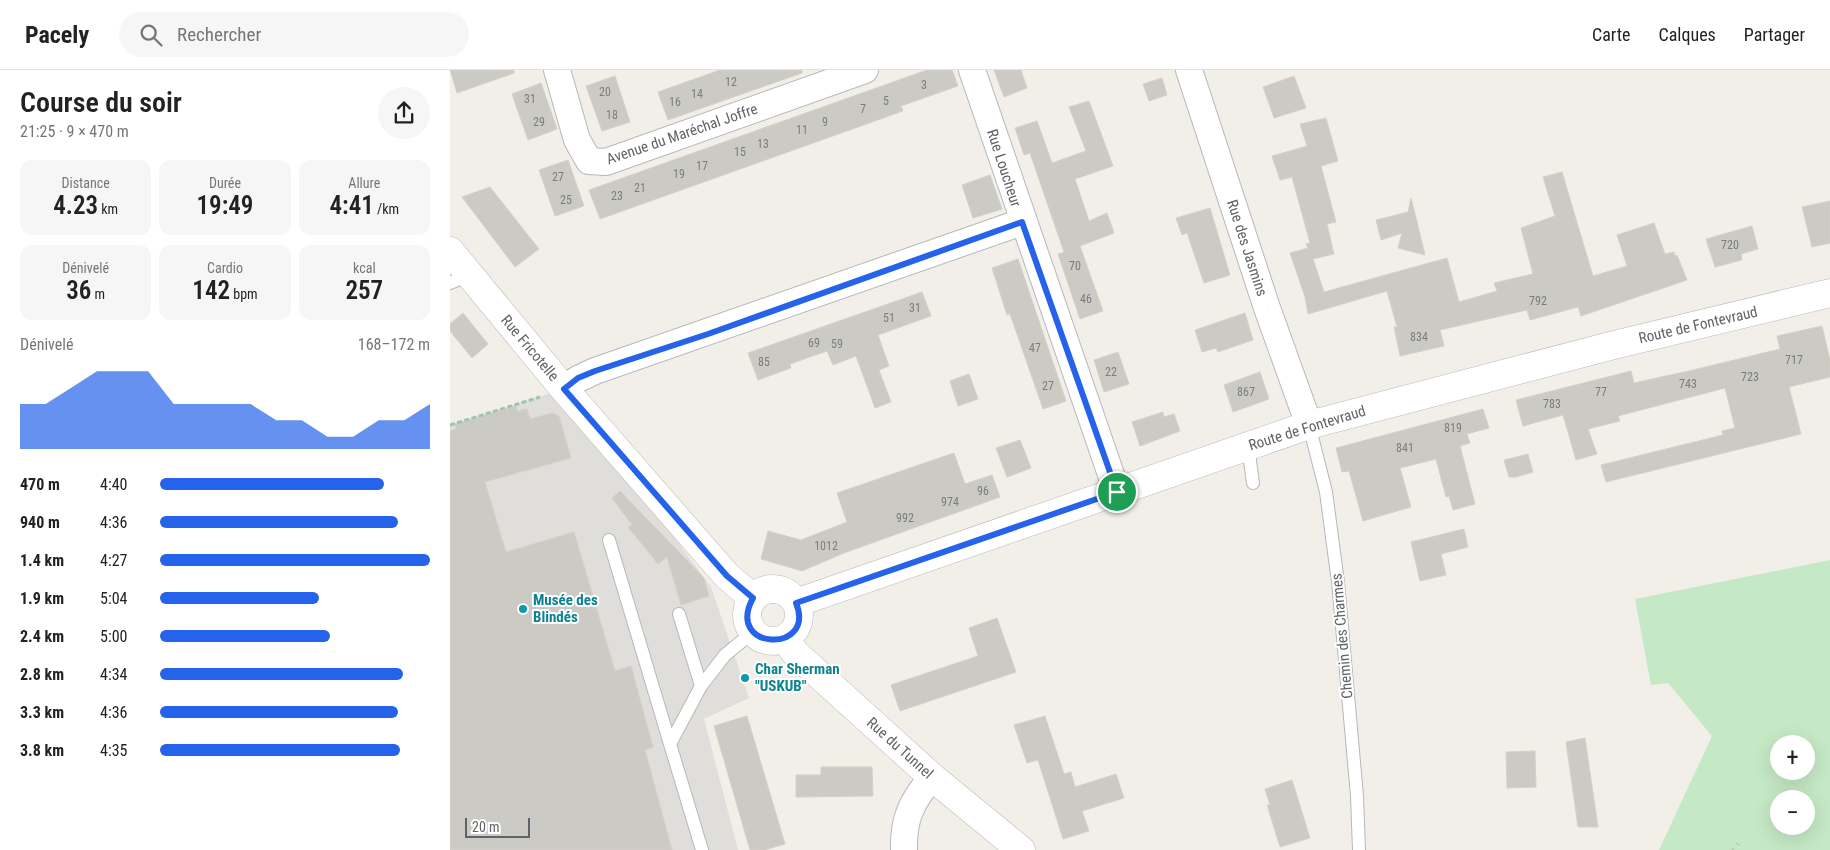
<!DOCTYPE html>
<html lang="fr">
<head>
<meta charset="utf-8">
<style>
  body { margin:0; font-family:"Roboto Condensed",sans-serif; background:#f6f6f6; color:#222; height:100vh; display:flex; flex-direction:column; font-size:19px; white-space:nowrap }
  * { box-sizing:border-box; margin:0 }
  p { font-size:16px; color:#767676 }
  .icon { flex:none; width:28px; height:28px; fill:none; stroke:currentColor; stroke-width:2; stroke-linecap:round; stroke-linejoin:round }
  .map { position:relative; flex:1; overflow:hidden }
  .drawer { display:flex; flex-direction:column; background:#fff; width:450px }
  .drawer>* { flex:none }
  .tools { position:absolute; left:1320px; top:665px; display:grid; gap:10px }
  .tools a { display:grid; place-items:center; width:45px; height:45px; border-radius:50%; background:#fff; box-shadow:0 5px 20px #0002; font-size:25px }
  .scale { position:absolute; left:15px; bottom:12px; width:65px; box-sizing:border-box; padding-left:5px; border:2px solid #5f6368; border-top:0; font-size:14px; line-height:18px; white-space:nowrap; color:#5f6368; -webkit-text-stroke:4px #fff; paint-order:stroke }
  .pin { position:absolute; display:grid; place-items:center; width:42px; height:42px; color:#fff; margin:-21px; border:2px solid #fff; border-radius:50%; box-shadow:0 1px 5px #0007 }
  .round { display:grid; place-items:center; flex:none; width:52px; height:52px; border-radius:26px; background:#f6f6f6 }
  .summary { display:flex; align-items:center; justify-content:space-between; height:85px; padding:0 20px }
  h1 { font-size:28px; font-weight:600; line-height:38px }
  .stats { display:grid; grid-template-columns:repeat(3,1fr); gap:8px; height:85px; padding:5px 20px }
  .stats div { display:grid; align-content:center; border-radius:12px; background:#f6f6f6; text-align:center }
  .stats b { font-size:25px; font-weight:600 }
  .stats small { font-size:14px; font-weight:400 }
  .stats p { font-size:14px }
  .chart { height:140px; padding:10px 20px }
  .chart p { display:flex; justify-content:space-between }
  .chart svg { width:100%; height:90px; margin-top:5px; fill:#2563eb; opacity:.7 }
  ul { padding:0 20px; list-style:none; font-size:16px }
  li { display:grid; grid-template-columns:80px 60px 1fr; align-items:center; height:38px }
  li i { height:12px; border-radius:6px; background:#2563eb }
  header { display:flex; align-items:center; gap:30px; box-sizing:border-box; height:70px; padding:0 25px; background:#fff; border-bottom:1px solid #e0e0e0 }
  header strong { font-size:24px }
  nav { display:flex; gap:28px; margin-inline-start:auto; font-size:18px }
  .search { width:350px; height:45px; background:#f6f6f6; display:flex; align-items:center; gap:12px; box-sizing:border-box; padding:0 18px; border-radius:28px; color:#767676; font-size:19px }
  main { display:flex; flex:1; min-height:0 }
  .map>svg:first-child { display:block }
</style>
</head>
<body>
<header>
<strong>Pacely</strong>
<div class="search"><svg class="icon" aria-label="search" viewBox="0 0 24 24"><circle cx="10" cy="10" r="6"/><path d="M15 15l6 6"/></svg>Rechercher</div>
<nav><a>Carte</a><a>Calques</a><a>Partager</a></nav>
</header>
<main>
<section class="drawer">
<div class="summary"><div><h1>Course du soir</h1><p>21:25 · 9 × 470 m</p></div><a class="round"><svg class="icon" aria-label="share" viewBox="0 0 24 24"><path d="M12 15V3M7 8l5-5 5 5M5 13v7h14v-7"/></svg></a></div>
<div class="stats">
<div><p>Distance</p><b>4.23<small> km</small></b></div>
<div><p>Durée</p><b>19:49</b></div>
<div><p>Allure</p><b>4:41<small> /km</small></b></div>
</div>
<div class="stats">
<div><p>Dénivelé</p><b>36<small> m</small></b></div>
<div><p>Cardio</p><b>142<small> bpm</small></b></div>
<div><p>kcal</p><b>257</b></div>
</div>
<div class="chart"><p><span>Dénivelé</span>168–172 m</p>
<svg viewBox="0 0 160 44" preserveAspectRatio="none"><path d="M0 44V22L10 22L20 14L30 6L40 6L50 6L60 22L70 22L80 22L90 22L100 30L110 30L120 38L130 38L140 30L150 30L160 22V44z"/></svg>
</div>
<ul>
<li><b>470 m</b>4:40<i style="width:83%"></i></li>
<li><b>940 m</b>4:36<i style="width:88%"></i></li>
<li><b>1.4 km</b>4:27<i style="width:100%"></i></li>
<li><b>1.9 km</b>5:04<i style="width:59%"></i></li>
<li><b>2.4 km</b>5:00<i style="width:63%"></i></li>
<li><b>2.8 km</b>4:34<i style="width:90%"></i></li>
<li><b>3.3 km</b>4:36<i style="width:88%"></i></li>
<li><b>3.8 km</b>4:35<i style="width:89%"></i></li>
</ul>
</section>
<div class="map">
<svg width="1380" height="780" viewBox="0 0 1380 780">
  <rect width="100%" height="100%" fill="#f1efe8"/>
  <path fill="#e0deda" d="M114,319L261,517L299,628L254,649L288,780H0V355Z"/>
  <path fill="#c5e8c5" fill-rule="evenodd" d="M1380,490V780H1209L1262,666L1218,613L1201,615L1185,529ZM1329,674H1356V701H1329ZM1329,729H1356V756H1329Z"/>
  <path fill="#cccac5" stroke="#d6d1c6" d="M0,0H64V3L7,23Z
    M270,0H352V3L218,50L208,22Z
    M477,0H502L508,16L451,36L453,41L150,149L139,120Z
    M544,0H571L577,18L554,27Z
    M165,6L180,52L152,61L136,16Z
    M844,6L856,38L824,48L813,17Z
    M712,8L717,25L699,31L693,14Z
    M91,13L107,59L78,70L62,24Z
    M639,31L663,96L625,109L639,151L657,143L664,163L630,176L653,241L630,249L608,184L614,182L580,83L574,85L565,58L587,51L602,93L636,81L619,37Z
    M876,48L888,91L871,96L886,152L877,154L884,184L863,189L874,222L997,188L1009,232L1047,221L1044,213L1083,204L1071,158L1105,146L1093,107L1112,102L1143,206L1177,196L1167,165L1204,153L1215,184L1224,182L1225,186L1227,185L1237,210L1131,246L1128,237L1080,250L1077,240L990,260L994,276L950,286L944,257H947L937,221L858,244L855,227L840,183L858,178L856,174L860,173L842,107L830,110L822,86L857,76L850,54Z
    M118,90L134,136L105,146L89,100Z
    M540,105L552,139L523,148L512,115Z
    M40,117L89,179L65,197L12,127Z
    M961,128L967,152L975,185L948,178L952,163L931,170L926,150L958,142Z
    M1380,131V173L1362,177L1352,137Z
    M760,138L780,205L754,213L737,163L732,165L726,148Z
    M1302,156L1308,179L1291,184L1292,190L1265,197L1256,169Z
    M568,189L616,331L593,339L560,244L557,245L542,198Z
    M472,222L481,246L428,265L439,296L429,300L441,332L425,338L406,286L383,295L377,281L340,294L341,298L308,310L298,283Z
    M13,243L38,274L22,288L0,261V254Z
    M795,243L803,270L768,282L766,278L752,282L745,260Z
    M1372,256L1380,290V307L1339,317L1351,364L1156,412L1151,395L1273,365L1272,361L1285,358L1275,318L1168,346L1170,351L1138,359L1147,384L1126,390L1113,345L1073,356L1066,330L1181,301L1184,313L1243,300L1330,279L1327,266Z
    M668,282L679,314L654,322L644,290Z
    M810,302L819,329L783,342L774,315Z
    M519,304L528,329L508,336L500,311Z
    M66,336L67,341L77,339L80,349L103,343L109,346L121,388L35,412L56,482L124,462L165,601L181,596L203,677L195,680L222,780H0V361L6,359L5,354Z
    M1033,339L1039,358L1017,364L1020,373L1010,376L1025,434L1003,440L999,426L996,427L986,389L950,398L961,437L913,451L899,401L892,402L886,378Z
    M713,342L714,347L724,344L730,361L690,376L682,352Z
    M570,370L581,398L557,407L546,378Z
    M504,383L515,414L542,405L550,427L394,483L352,501L311,489L318,461L351,470L397,452L387,423Z
    M1078,384L1083,402L1066,407H1059L1054,390Z
    M170,421L254,508L259,526L231,535L217,487L208,494L178,457L182,455L162,428Z
    M1014,459L1018,477L991,484L996,505L970,511L961,472Z
    M547,548L566,602L450,641L441,615L528,586L519,558Z
    M297,646L335,774L314,780H300L264,656Z
    M595,646L614,704L621,702L625,717L666,704L674,728L632,741L639,761L613,769L588,690L577,693L564,655Z
    M1135,668L1148,757H1128L1116,672Z
    M1085,681L1086,717L1057,718L1056,682Z
    M371,697H422L423,726L346,727V705H371Z
    M842,710L860,768L830,777L817,735H820L815,719Z"/>
  <g fill="none" stroke-linecap="round" stroke-linejoin="round">
    <g stroke="#b5b8bc" stroke-width="14">
      <path id="lane" d="M0,213L20,205
        M859,355L876,422L888,512L907,726L909,780
        M798,376L803,413
        M159,470L220,674
        M229,544L251,616
        M252,780L220,674L251,616L275,585L303,562"/>
    </g>
    <g stroke="#b5b8bc" stroke-width="28">
      <path id="street" d="M107,0L127,70L139,91L156,92L415,0
        M522,0L667,422
        M739,0L817,238L859,355
        M114,319L128,309L145,301L572,152
        M454,780C453,748 462,731 482,707"/>
    </g>
    <g stroke="#b6babf" stroke-width="29">
      <path id="secondary" d="M0,181L114,319L277,506L303,528
        M297 545a26 26 0 1 1 52 0a26 26 0 1 1-52 0Z
        M346,533L859,355L1164,275L1380,223
        M335,569L346,584L482,707L571,780"/>
    </g>
    <path stroke="#9cc7a9" stroke-width="3" stroke-dasharray="5 2.5" stroke-linecap="butt" d="M0,355L90,327"/>
    <use href="#lane" stroke="#fff" stroke-width="12"/>
    <use href="#street" stroke="#fff" stroke-width="26"/>
    <use href="#secondary" stroke="#fff" stroke-width="28"/>
    <path stroke="#b6b7b8" stroke-width="4" stroke-dasharray="1 6" stroke-linecap="butt" d="M1283,780L1288,774"/>
  </g>
  <g fill="none" stroke-linecap="round" stroke-linejoin="round">
    <g stroke="#fff" stroke-width="10">
      <path id="route" d="M572,152L667,422L346,533C367,584 274,581 303,528L277,506L114,319L128,308L145,301L258,264Z"/>
    </g>
    <use href="#route" stroke="#2563eb" stroke-width="6"/>
  </g>
  <g fill="#0f9aa8" stroke="#fff" stroke-width="2">
    <circle cx="73" cy="539" r="5"/>
    <circle cx="295" cy="608" r="5"/>
  </g>
  <g text-anchor="middle" dominant-baseline="central" stroke-width="4" stroke-linejoin="round" paint-order="stroke">
    <g font-size="12" fill="#7a7d7f">
      <text x="281" y="12">12</text>
      <text x="474" y="15">3</text>
      <text x="155" y="22">20</text>
      <text x="247" y="24">14</text>
      <text x="80" y="29">31</text>
      <text x="436" y="31">5</text>
      <text x="225" y="32">16</text>
      <text x="413" y="39">7</text>
      <text x="162" y="45">18</text>
      <text x="89" y="52">29</text>
      <text x="375" y="52">9</text>
      <text x="352" y="60">11</text>
      <text x="313" y="74">13</text>
      <text x="290" y="82">15</text>
      <text x="252" y="96">17</text>
      <text x="229" y="104">19</text>
      <text x="108" y="107">27</text>
      <text x="190" y="118">21</text>
      <text x="167" y="126">23</text>
      <text x="116" y="130">25</text>
      <text x="1280" y="175">720</text>
      <text x="625" y="196">70</text>
      <text x="636" y="229">46</text>
      <text x="1088" y="231">792</text>
      <text x="465" y="238">31</text>
      <text x="439" y="248">51</text>
      <text x="969" y="267">834</text>
      <text x="364" y="273">69</text>
      <text x="387" y="274">59</text>
      <text x="585" y="278">47</text>
      <text x="1344" y="290">717</text>
      <text x="314" y="292">85</text>
      <text x="661" y="302">22</text>
      <text x="1300" y="307">723</text>
      <text x="1238" y="314">743</text>
      <text x="598" y="316">27</text>
      <text x="796" y="322">867</text>
      <text x="1151" y="322">77</text>
      <text x="1102" y="334">783</text>
      <text x="1003" y="358">819</text>
      <text x="955" y="378">841</text>
      <text x="533" y="421">96</text>
      <text x="500" y="432">974</text>
      <text x="455" y="448">992</text>
      <text x="376" y="476">1012</text>
    </g>
    <g font-size="15" fill="#5f6368" stroke="#fff">
      <text transform="translate(232 64) rotate(-19)">Avenue du Maréchal Joffre</text>
      <text transform="translate(554 98) rotate(72)">Rue Loucheur</text>
      <text transform="translate(797 178) rotate(72)">Rue des Jasmins</text>
      <text transform="translate(1248 255) rotate(-13)">Route de Fontevraud</text>
      <text transform="translate(80 278) rotate(50)">Rue Fricotelle</text>
      <text transform="translate(857 358) rotate(-17)">Route de Fontevraud</text>
      <text transform="translate(892 566) rotate(-95)">Chemin des Charmes</text>
      <text transform="translate(450 678) rotate(42)">Rue du Tunnel</text>
    </g>
    <g font-size="15" font-weight="bold" fill="#0d838f" stroke="#fff" text-anchor="start">
      <text x="83" y="530">Musée des<tspan x="83" dy="17">Blindés</tspan></text>
      <text x="305" y="599">Char Sherman<tspan x="305" dy="17">"USKUB"</tspan></text>
    </g>
  </g>
</svg>
<div class="tools">
<a>+</a>
<a>−</a>
</div>
<div class="scale">20 m</div>
<div class="pin" style="left:667px;top:422px;background:#1e9e55"><svg class="icon" aria-label="arrive" viewBox="0 0 24 24"><path d="M6 21V4h12l-3 4 3 4H6"/></svg></div>
</div>
</main>
</body>
</html>
